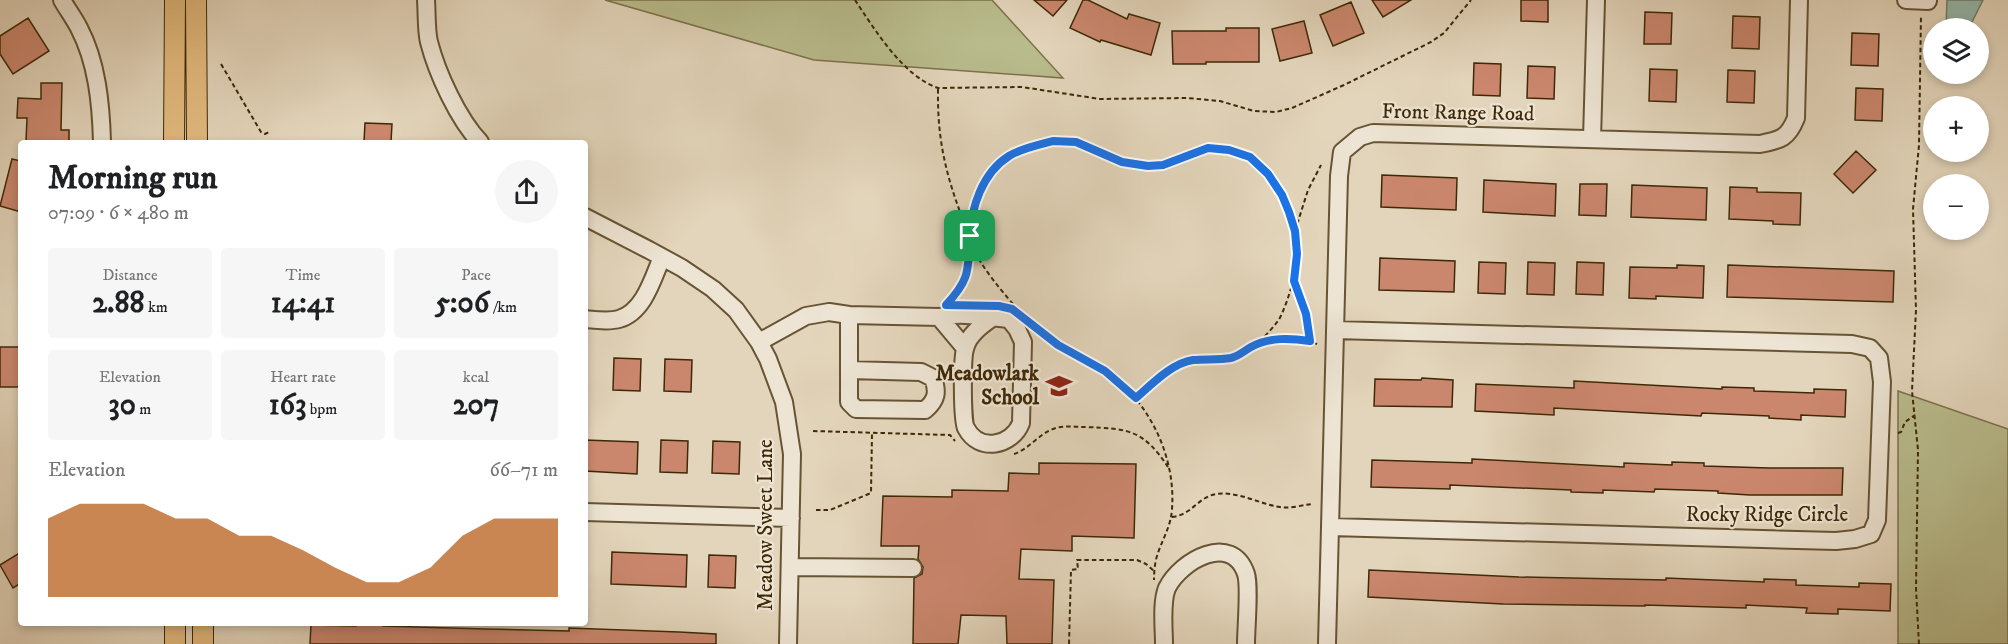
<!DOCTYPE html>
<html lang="en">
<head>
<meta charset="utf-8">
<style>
  body { margin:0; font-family:"IM FELL DW Pica",serif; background:#f6f6f6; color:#202124; height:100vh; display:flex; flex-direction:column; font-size:22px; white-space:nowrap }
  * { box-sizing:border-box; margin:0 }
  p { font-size:20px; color:#757577 }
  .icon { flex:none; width:33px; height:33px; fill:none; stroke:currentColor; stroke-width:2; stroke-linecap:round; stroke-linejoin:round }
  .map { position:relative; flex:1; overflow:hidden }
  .sheet { position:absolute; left:18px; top:140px; width:570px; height:486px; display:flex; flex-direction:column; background:#fff; border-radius:6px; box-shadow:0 3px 9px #0003 }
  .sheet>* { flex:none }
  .buttons { position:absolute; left:1923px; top:18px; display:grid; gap:12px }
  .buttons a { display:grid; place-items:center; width:66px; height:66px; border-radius:50%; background:#fff; box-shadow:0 3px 9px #0003; font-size:30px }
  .pin { position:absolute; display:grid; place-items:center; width:51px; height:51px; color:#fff; margin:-26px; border-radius:12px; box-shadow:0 3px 9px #0006 }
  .round { display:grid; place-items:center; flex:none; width:63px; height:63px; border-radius:32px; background:#f6f6f6 }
  .summary { display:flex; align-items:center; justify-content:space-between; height:102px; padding:0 30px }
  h1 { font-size:33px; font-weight:800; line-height:45px }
  .figures { display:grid; grid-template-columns:repeat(3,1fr); gap:9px; height:102px; padding:6px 30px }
  .figures div { display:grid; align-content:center; border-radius:6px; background:#f6f6f6; text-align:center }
  .figures b { font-size:30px; font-weight:800 }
  .figures small { font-size:16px; font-weight:400 }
  .figures p { font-size:16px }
  .chart { height:168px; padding:12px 30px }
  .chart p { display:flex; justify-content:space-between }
  .chart svg { width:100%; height:108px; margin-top:6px; fill:#b45309; opacity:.7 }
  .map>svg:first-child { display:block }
</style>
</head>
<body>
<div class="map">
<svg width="2008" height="644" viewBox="0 0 2008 644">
  <rect width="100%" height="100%" fill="#e3d5bb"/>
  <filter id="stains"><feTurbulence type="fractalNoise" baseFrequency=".00333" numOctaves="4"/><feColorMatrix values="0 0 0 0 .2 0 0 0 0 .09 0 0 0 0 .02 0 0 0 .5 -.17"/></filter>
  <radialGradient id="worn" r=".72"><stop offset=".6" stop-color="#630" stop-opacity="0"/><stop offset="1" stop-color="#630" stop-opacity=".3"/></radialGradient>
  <path fill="#b9bc8d" stroke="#7c724a" stroke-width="1.5" d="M605,0H992L1063,78L814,60Z
    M1898,391L2008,429V644H1898Z"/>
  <path fill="#95b9ae" stroke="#727f6b" stroke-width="1.5" d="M1947,0H1983L1969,28H1946Z"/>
  <path fill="#cb876e" stroke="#3e2907" stroke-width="1.5" d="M1034,0H1067L1053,16Z
    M1083,0H1088L1127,19L1129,14L1160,23L1151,55L1101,40L1100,42L1070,28Z
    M1372,0H1411L1383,17Z
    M1521,0H1548V22L1521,21Z
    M1351,2L1364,33L1333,46L1320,15Z
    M1645,12L1672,13L1671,44H1644Z
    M1733,16L1760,17L1759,49L1732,48Z
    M28,18L49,51L13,74L0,54V36Z
    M1304,21L1312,53L1280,61L1272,29Z
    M1226,28H1259V62H1206V64H1173L1172,31H1226Z
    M1852,33L1879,34L1878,66L1851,65Z
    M1474,63L1501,64L1500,96L1473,95Z
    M1528,66L1555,67L1554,99L1527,98Z
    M1650,69L1677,70L1676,102L1649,101Z
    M1728,70L1755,71L1754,103L1727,102Z
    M41,83H62L61,130H69V142L26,141L27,118H17L18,98L41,99Z
    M1856,88L1883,89L1882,121L1855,120Z
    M365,123L392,124L391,142H364Z
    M1856,151L1876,170L1853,193L1834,174Z
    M12,159L21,161V212L0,206Z
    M1382,175L1457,178L1456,210L1381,207Z
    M1484,180L1556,184L1555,216L1483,212Z
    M1580,184H1607L1606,216L1579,215Z
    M1632,185L1707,188L1706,220L1631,217Z
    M1730,187L1757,188V192L1801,193L1800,225L1773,224V221L1729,219Z
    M1380,258L1455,261L1454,292L1379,290Z
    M1479,262L1506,263L1505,294L1478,293Z
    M1528,262L1555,263L1554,295L1527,294Z
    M1577,262L1604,263L1603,295L1576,294Z
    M1677,265L1704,266L1703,298L1656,296V299L1629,298L1630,267L1677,268Z
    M1728,265L1894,271L1893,302L1727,297Z
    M0,347H21V387H0Z
    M614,358L641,359L640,391L613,390Z
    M665,359L692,360L691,392L664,391Z
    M1422,378L1453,380L1452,407L1374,406L1375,379L1421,380Z
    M1574,381L1722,389V387L1754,388V391L1814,393V389L1846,390L1845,417L1801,415V420L1769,418V416L1702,413L1701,416L1554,408V415L1475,411L1476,384L1574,388Z
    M585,440L638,442L637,474L585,471Z
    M661,440L688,441L687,473L660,472Z
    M713,441L740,442L739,474L712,473Z
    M1472,459L1624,467V463L1672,465V462L1704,463V466L1769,468H1843L1842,495H1750L1718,493V491L1655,489L1654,492L1603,490V493L1571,492V490L1450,485V489L1371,487L1372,460L1472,463Z
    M1039,463L1136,464L1134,538L1072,536V551L1021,549L1019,579L1054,580L1052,644H1007L1006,616L961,615L958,644H913L914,578L922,574L923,567L918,559L919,546H881L883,496L952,497V490L1008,491L1009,473L1039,474Z
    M21,552V583L13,588L0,565Z
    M612,552L687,555L686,587L611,584Z
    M709,555L736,556L735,588L708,587Z
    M1369,570L1519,577L1666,580V578L1764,582V579L1796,580V585L1859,587V583L1891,584L1890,611L1838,609V614L1806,613L1807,608L1746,605V608L1645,605V606L1503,604L1368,597Z
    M356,622H383V626L486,629L569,631V628L679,632L716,634V644H310L311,625L356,626Z"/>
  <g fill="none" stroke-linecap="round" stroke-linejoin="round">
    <g stroke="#675434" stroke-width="20">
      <path id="minor" d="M62,0C67,9 74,18 79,28C97,62 101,104 102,142
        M426,0C427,13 426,29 429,42C437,73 458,119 480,142
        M1906,0L1928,1
        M1592,139L1596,0
        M585,217L649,250L682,268L713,289L736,310L759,342L768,359L784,402L792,454L788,644
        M939,317L965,348
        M585,319C595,320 609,322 619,319C644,312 653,278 662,257
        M759,342L806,316L829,312L849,315L939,317C962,312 985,317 1009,319L1017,329L1023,342L1021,423C1012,446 979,453 966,428C962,421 962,359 965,349C968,335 982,325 992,318
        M849,370L921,372L933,378C938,392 937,400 925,410L856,409L849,402V315
        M585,512L791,518
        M1331,527L1836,541L1855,539L1871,534L1877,520L1882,382L1879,358L1870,348L1852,344L1335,330
        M790,567L913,568
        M1164,644C1164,629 1161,602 1167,588C1181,560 1232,532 1246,574C1250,586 1246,628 1246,644
        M1327,644L1339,176L1342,152L1360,137L1373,133L1760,144C1781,140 1788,138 1796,118L1799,0"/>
    </g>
    <g stroke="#3e2907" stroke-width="22">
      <path id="major" d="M196,0L197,142
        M174,142L175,0
        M175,622V644
        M203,622V644"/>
    </g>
    <path stroke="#3e2907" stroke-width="2" stroke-dasharray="4.5 3" stroke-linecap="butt" d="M855,0C875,30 903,76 938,88L1022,87L1100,99L1187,98L1220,101L1254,111L1276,112L1292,108L1344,85L1431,42L1444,33L1471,0
      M221,64L261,132L265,134L269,132
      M938,89C937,145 948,183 969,235
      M1295,231L1308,190L1321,165
      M1294,281L1303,302L1310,341
      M952,299C967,282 970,262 970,240
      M1013,304C1000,289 971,255 970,236C969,230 972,223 973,218C974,211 975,202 977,195C990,165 1022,142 1055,141C1088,140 1113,163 1146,166C1176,169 1196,143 1229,150C1272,158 1295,212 1297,252C1298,269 1292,285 1287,301C1284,308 1282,315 1278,321C1266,336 1248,356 1228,358C1215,360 1200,357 1187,361C1168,369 1152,385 1136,398
      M1034,327C1055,346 1080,356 1104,371C1149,399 1176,457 1172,509C1171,526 1163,538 1158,553C1155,561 1154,571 1154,580
      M1255,346C1277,339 1295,335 1317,344
      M813,431L950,435L955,441
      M1898,433L1901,432L1905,422L1915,415
      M1014,454C1029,449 1039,434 1053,429C1063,425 1075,427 1086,427C1128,429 1143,429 1168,467
      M816,510H830L871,493L872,433
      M1172,517C1192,515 1198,497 1216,494C1239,491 1259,504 1280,507C1290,509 1302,505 1312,504
      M1069,644L1071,570L1078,569L1077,560H1137L1146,564L1154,571
      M1919,644L1916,589L1918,450L1912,391L1916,310L1913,209L1919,145L1921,15"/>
    <use href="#minor" stroke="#ede4d3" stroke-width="16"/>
    <use href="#major" stroke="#e2ba7e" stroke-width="20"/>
  </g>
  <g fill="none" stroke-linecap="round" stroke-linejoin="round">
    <g stroke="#fff" stroke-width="12">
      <path id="route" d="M1053,141L1076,142L1122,162L1148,166L1163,165L1208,148L1229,150L1250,157L1268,174L1282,195L1289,212L1295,231L1297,254L1294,281L1306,314L1310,341C1290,338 1269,337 1251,347C1244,351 1239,356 1231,358C1219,360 1205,359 1193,360C1172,363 1152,384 1136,398L1105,371L1058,345L1012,309L999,306L946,305C970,279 968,271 970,237C971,208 982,173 1009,156C1022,148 1038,145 1053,141Z"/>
    </g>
    <use href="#route" stroke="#1a73e8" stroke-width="8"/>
  </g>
  <defs>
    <g id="school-bare" transform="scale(2.07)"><path d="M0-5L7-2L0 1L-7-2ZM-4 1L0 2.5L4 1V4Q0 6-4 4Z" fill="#8f2418" stroke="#ede4d3" stroke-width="2.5" paint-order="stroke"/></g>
  </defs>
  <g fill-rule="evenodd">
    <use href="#school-bare" x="1059" y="386"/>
  </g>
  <g text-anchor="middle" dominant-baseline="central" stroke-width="4.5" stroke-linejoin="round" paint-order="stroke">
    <g font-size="21" fill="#3e2907" stroke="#ede4d3">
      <text transform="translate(1458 113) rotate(1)">Front Range Road</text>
      <text x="1767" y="515">Rocky Ridge Circle</text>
      <text transform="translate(766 525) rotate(-90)">Meadow Sweet Lane</text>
    </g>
    <g font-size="21" font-weight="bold" fill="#3e2907" stroke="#ede4d3" text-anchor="end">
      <text x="1039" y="374">Meadowlark<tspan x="1039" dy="24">School</tspan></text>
    </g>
  </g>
  <rect width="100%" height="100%" filter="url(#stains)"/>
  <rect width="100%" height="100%" fill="url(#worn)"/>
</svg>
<div class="buttons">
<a><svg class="icon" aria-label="layers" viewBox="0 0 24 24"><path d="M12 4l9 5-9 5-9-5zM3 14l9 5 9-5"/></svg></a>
<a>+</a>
<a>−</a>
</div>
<div class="pin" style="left:970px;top:236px;background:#1e9e55"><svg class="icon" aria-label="arrive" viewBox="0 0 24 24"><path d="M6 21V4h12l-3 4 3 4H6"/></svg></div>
<section class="sheet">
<div class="summary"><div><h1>Morning run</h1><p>07:09 · 6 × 480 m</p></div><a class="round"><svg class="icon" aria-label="share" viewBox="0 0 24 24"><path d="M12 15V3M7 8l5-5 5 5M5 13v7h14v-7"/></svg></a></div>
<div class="figures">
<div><p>Distance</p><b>2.88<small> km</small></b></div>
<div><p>Time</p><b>14:41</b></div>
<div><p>Pace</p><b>5:06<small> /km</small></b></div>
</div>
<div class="figures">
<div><p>Elevation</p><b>30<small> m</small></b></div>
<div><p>Heart rate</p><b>163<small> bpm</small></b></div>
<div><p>kcal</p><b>207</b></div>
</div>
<div class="chart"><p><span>Elevation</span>66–71 m</p>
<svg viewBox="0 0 160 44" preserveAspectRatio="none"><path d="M0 44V12L10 6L20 6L30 6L40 12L50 12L60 19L70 19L80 25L90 32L100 38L110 38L120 32L130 19L140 12L150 12L160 12V44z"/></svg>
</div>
</section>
</div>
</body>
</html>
